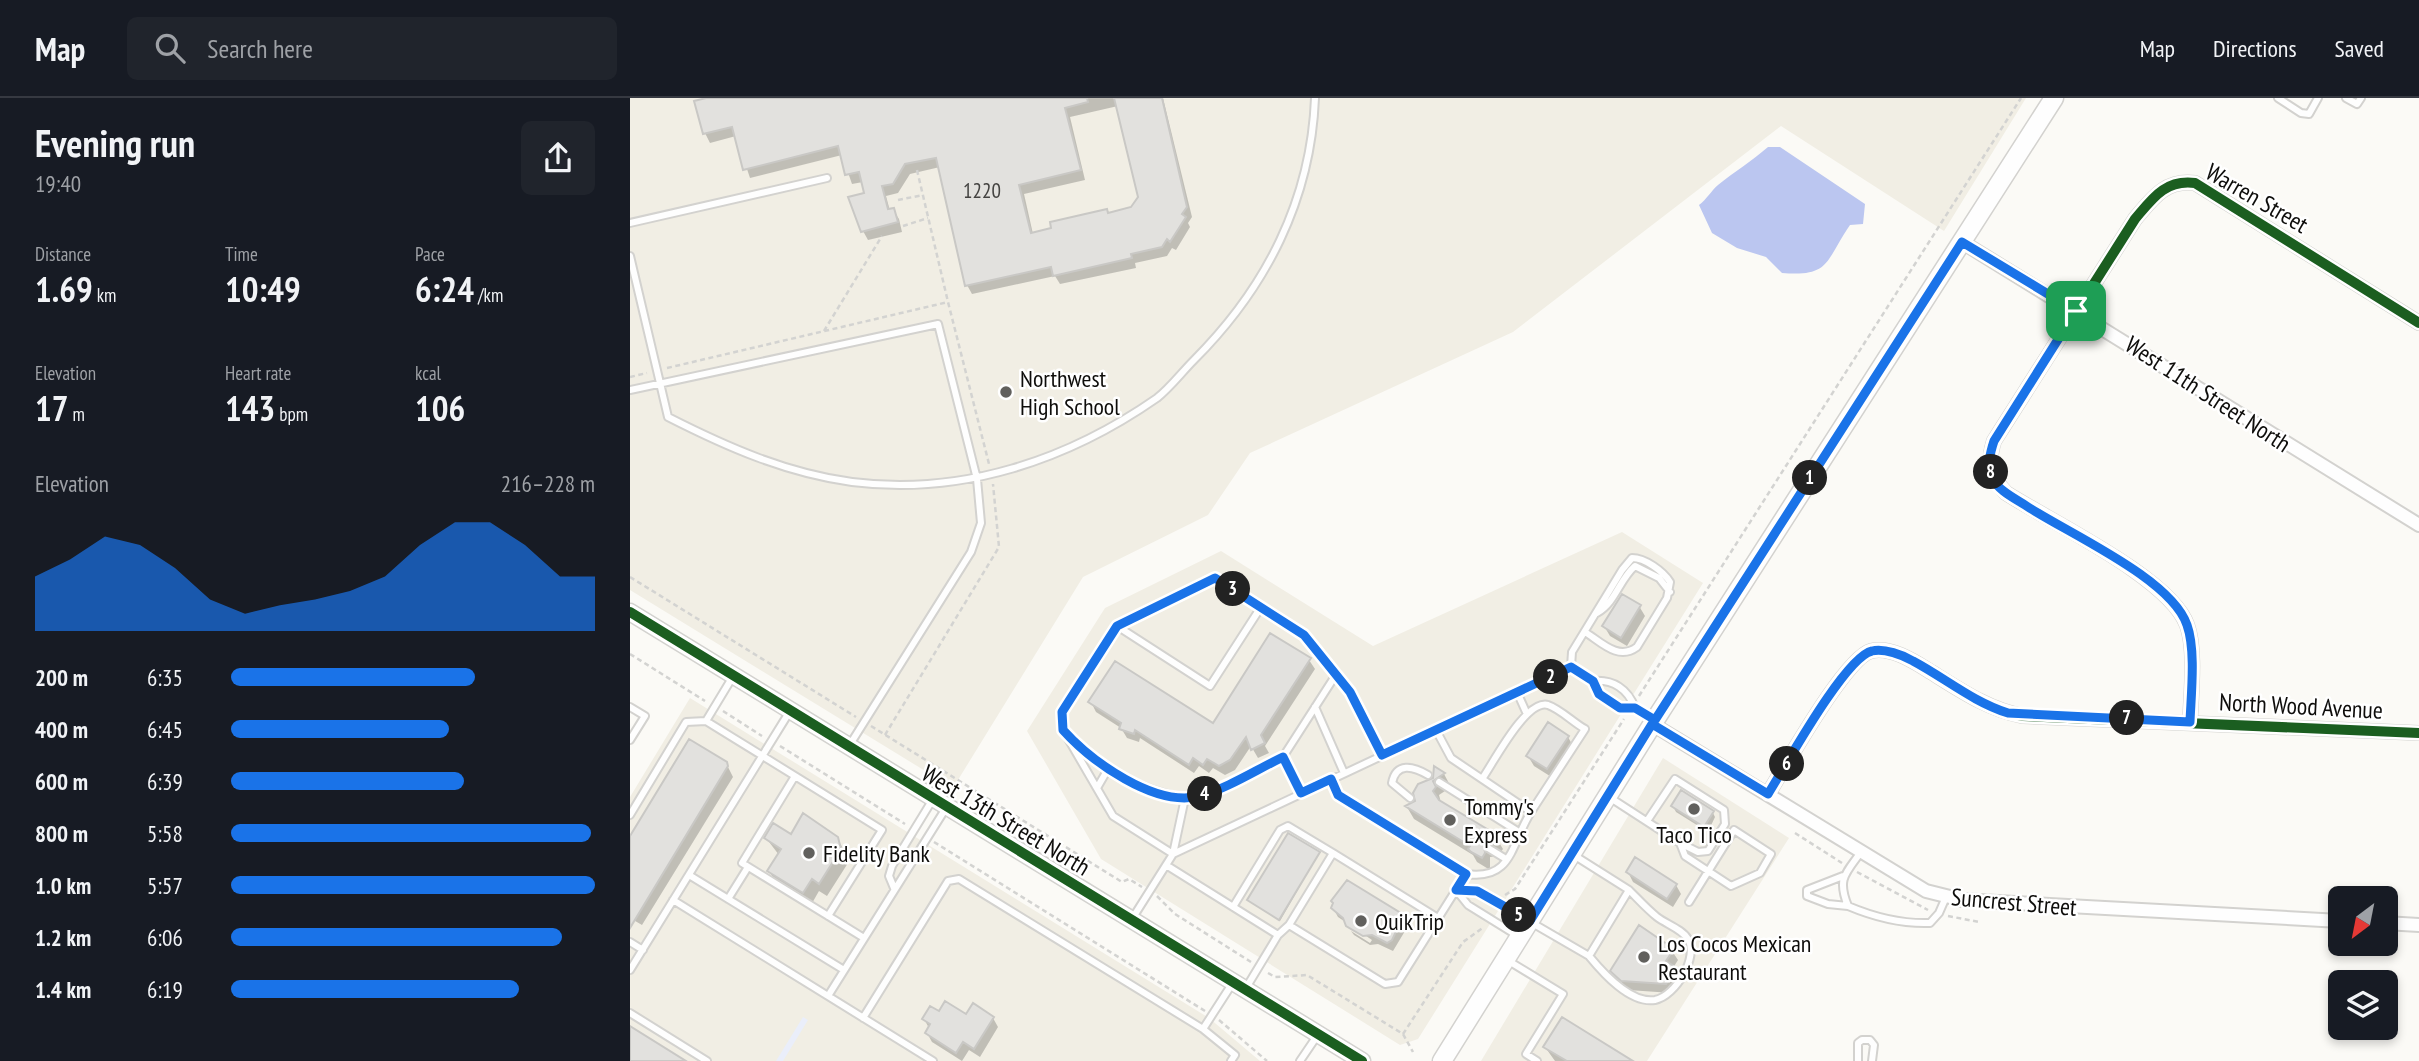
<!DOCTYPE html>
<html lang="en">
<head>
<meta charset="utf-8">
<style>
  body { margin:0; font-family:"PT Sans Narrow",sans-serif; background:#20242c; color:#f1f3f6; height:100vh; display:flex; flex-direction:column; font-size:26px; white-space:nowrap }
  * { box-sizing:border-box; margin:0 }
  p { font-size:23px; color:#9ea1a6 }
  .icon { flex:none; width:38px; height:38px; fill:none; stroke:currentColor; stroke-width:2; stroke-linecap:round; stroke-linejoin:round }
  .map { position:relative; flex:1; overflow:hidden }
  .sheet { display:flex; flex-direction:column; background:#171b24; width:630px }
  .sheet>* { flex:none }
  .needle { width:46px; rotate:212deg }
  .tools { position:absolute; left:1698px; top:788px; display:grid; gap:14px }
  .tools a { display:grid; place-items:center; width:70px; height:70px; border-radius:10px; background:#171b24; box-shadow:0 4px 10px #0003; font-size:35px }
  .pin { position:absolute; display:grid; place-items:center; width:60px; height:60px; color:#fff; margin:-30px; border-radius:14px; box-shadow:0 4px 10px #0006 }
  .km { position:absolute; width:35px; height:35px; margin:-18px; border-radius:50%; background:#222; color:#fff; font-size:19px; line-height:35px; text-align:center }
  .round { display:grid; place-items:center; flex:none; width:74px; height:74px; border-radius:10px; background:#20242c }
  .head { display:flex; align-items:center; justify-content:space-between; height:119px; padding:0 35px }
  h1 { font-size:38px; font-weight:600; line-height:52px }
  .figures { display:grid; grid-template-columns:repeat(3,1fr); gap:10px; height:119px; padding:7px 35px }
  .figures div { display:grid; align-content:center }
  .figures b { font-size:35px; font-weight:600 }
  .figures small { font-size:19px; font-weight:400 }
  .figures p { font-size:19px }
  .chart { height:196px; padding:14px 35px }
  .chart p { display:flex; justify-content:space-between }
  .chart svg { width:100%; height:126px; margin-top:7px; fill:#1a73e8; opacity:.7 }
  ul { padding:0 35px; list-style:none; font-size:23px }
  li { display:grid; grid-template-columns:112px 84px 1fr; align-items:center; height:52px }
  li i { height:18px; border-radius:9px; background:#1a73e8 }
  header { display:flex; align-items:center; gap:42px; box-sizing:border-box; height:98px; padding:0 35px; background:#171b24; border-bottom:2px solid #363941 }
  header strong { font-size:33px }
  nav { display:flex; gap:38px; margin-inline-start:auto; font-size:24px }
  .search { width:490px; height:63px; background:#20242c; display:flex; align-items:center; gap:18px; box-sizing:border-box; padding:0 24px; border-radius:10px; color:#9ea1a6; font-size:26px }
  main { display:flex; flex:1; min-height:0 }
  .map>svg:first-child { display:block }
</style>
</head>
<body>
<header>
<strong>Map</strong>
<div class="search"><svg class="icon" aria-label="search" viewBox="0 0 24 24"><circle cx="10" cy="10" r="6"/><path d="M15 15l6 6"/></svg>Search here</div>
<nav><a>Map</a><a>Directions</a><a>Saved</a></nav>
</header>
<main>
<section class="sheet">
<div class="head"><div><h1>Evening run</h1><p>19:40</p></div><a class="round"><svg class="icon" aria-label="share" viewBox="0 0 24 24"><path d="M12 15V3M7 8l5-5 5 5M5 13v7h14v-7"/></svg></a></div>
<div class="figures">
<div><p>Distance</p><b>1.69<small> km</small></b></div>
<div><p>Time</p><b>10:49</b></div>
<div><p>Pace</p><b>6:24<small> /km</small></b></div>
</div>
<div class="figures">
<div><p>Elevation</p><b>17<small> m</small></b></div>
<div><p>Heart rate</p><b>143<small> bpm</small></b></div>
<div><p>kcal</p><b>106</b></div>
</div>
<div class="chart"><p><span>Elevation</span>216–228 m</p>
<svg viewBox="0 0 160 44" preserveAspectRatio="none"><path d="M0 44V25L10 19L20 11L30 14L40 22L50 33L60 38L70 35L80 33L90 30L100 25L110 14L120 6L130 6L140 14L150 25L160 25V44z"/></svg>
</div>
<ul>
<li><b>200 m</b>6:35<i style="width:67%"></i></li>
<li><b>400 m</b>6:45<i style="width:60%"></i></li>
<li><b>600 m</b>6:39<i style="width:64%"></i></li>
<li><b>800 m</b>5:58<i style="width:99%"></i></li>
<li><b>1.0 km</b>5:57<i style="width:100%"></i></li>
<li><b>1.2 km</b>6:06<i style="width:91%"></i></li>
<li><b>1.4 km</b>6:19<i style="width:79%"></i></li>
</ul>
</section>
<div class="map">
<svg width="1789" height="963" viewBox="0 0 1789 963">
  <rect width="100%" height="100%" fill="#fbfaf6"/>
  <path fill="#f1eee4" d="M0,0H1396L1314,133L1151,28L883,234L620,355L578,417L453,479L323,690L0,492Z
    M992,434L1073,485L788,941L770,947L471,761L397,633L475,510L591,453L743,548Z
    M60,600L579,920L630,963H0V699Z
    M1033,660L1159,740L1017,963H851Z"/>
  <path fill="#eaeefa" d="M173,919L178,922L153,963H146Z"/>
  <path fill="#bbc6f0" d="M1138,49H1150L1235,106L1233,126L1220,127C1195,163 1201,179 1152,175L1136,159L1107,150L1082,135L1069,107C1077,101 1081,93 1088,87C1104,74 1122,63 1138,49Z"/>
  <path fill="#0003" fill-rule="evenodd" d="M83,0H533L562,119L558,125L560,129L546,152L542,150L537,158L505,165L506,170L430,186L425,178L342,196L337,187L310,69L280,76L268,95L256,98L260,113L263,112L269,121L272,134L238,142L233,133L236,96L233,84L222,86L212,57L120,80L106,38L80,45L75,35ZM488,8L510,99L502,111L403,136L394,96L455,82L440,19Z
    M1009,508L1015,518L997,548L980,538L974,528Z
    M679,562L685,571L635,648L639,655L628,660L621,648L605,672L595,677L583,670L579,675L569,668L564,675L510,640L509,644L497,640L491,630L466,614L461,604L583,627Z
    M938,639L943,648L923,680L904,668L898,658Z
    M96,665L103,679L12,827L0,820V742Z
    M805,671L814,676L821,689L809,697L811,705L865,738L873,751L868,758L860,759V772L847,764L843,757L784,721L777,709L787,704L785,695L804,681Z
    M1043,708L1082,713L1085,719L1078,734L1046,714Z
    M161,738L207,740L215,754L218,765L197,798L189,793L181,807L147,786L139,773L149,757L136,740Z
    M689,755L650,823L620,804L619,802Z
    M998,774L1046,787L1051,796L1043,809L1003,784Z
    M703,810L772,819L778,828L763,853L748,846L740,847L724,837L721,833L740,845L742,842L708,819Z
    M1042,853L1048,862L1043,870L1051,881L1042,895L998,892L982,873Z
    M309,915L363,920L368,929L350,959L339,952L332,963L302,944L297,935L299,930L294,921Z
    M915,949L999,963H925Z"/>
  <path fill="#e2e1de" stroke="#c9c8c5" stroke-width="2" d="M76,0H457L458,4L435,10L451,72L389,87L401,135L421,130L420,124L477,111L478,115L501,109L508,99L484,0H532L557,109L552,116L556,119L540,144L537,141L532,149L501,156L502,160L423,178L421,169L335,188L306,60L275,66L263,86L252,88L258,111L264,110L268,124L231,134L218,99L234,95L229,74L215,77L208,48L113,72L102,29L73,36L64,3Z
    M992,496L1011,507L991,540L972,528Z
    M640,535L681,560L631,637L635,645L621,652L616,639L600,662L589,668L577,661L573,667L563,660L559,667L505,632L504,636L489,631L491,625L458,604L485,563L583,625Z
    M918,624L939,638L917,671L896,658Z
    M59,641L97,664L98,668L0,830V738Z
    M804,668L815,675L803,683L806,689L803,693L809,702L867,737L861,745L854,746L855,755L852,760L841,754L838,751L840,748L775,708L785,703L783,695L788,686L803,680Z
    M1051,692L1084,713L1074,729L1041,708Z
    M173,715L208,739L211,751L189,786L182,781L173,795L137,773L151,751L134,740L143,725L161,736Z
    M658,735L690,754L649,822L617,802Z
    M1005,759L1047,786L1037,801L996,774Z
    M717,782L774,817L762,842L757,845L742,837L733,838L716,828L713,820L701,810L703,805L701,803Z
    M1009,827L1044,851L1036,863L1047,870L1036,886L991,883L980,873Z
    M315,903L336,916L343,905L364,919L344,951L333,944L326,955L295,935L300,926L292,921L300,908L309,913Z
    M932,919L1003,963H937L913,949Z
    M0,928L56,963H0Z"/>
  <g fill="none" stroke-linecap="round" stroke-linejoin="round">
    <g stroke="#d3d2cf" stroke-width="10">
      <path id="service" d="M1648,0L1671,15L1679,16L1688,0
        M1716,0L1727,6L1731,0
        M0,125L197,80
        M0,158L38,319C97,349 156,375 222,384C332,398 438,362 527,300C540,290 552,274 564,262C636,190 681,102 685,0
        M0,292L308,226L347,381L351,425L341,454L219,648
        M967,515C986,504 989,482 1005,468L1029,480L1040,494
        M487,528L580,588L631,509
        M941,569L942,554L992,472L1002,460C1015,460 1033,473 1040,484L1037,500L1007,549C988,563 971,544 955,534
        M963,583C983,581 998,591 1005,610
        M887,594L896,614
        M0,609L15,618L0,642
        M685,609L714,675
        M76,623L165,678L112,765L234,840
        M433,632C466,669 506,691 555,700L543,756L483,718L433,632L432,614L487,528L585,480L674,537L721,594L752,658
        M806,632L821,660L901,714C881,745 883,783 836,776
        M653,659L671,695
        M165,678L252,732L198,818
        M852,681C864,664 896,601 918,607C930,611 944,625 955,631L901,714
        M809,684L892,736
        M467,690L478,671
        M979,699L1050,745L1055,758L1101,788L1130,775L1141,756L1104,732L1059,804
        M555,700L580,694L653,659L707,575
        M780,700L762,685C766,664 783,668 798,677
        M0,717L56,624L76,623L102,580
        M1017,723L1045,681L1094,712L1095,726L1078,753L1068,754L1050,745
        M858,750L876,761
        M1231,754C1215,776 1207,781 1218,808C1244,819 1272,826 1300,825L1309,815L1316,799
        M536,767L648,837L616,890
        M59,777L214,872
        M1213,778L1177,792V798L1198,806L1218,808
        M264,790L259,778L262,768L303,701
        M826,792L847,793L959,858L999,792L942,756
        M826,792L838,807L888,838
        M98,801L118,769
        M43,802L198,898
        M603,809L650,732L658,728L703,755
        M502,821L543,756L941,569L963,583L969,596L990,610H1005L1024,621
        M659,827L703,755L808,820
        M648,837L659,827L755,886L768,884L836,776L708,697L701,681
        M0,844L13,852
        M959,858C973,875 1000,906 1025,902C1046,898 1069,858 1058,841C1052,831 1036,826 1027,819C1017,811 1008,801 999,792
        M877,862L933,896L896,956L907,963
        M0,872L160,613
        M0,915L77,963
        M233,920L318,783L329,781L573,931L605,957L601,963
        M573,931L602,886
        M303,963L198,898L316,710
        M670,963L687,938
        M1228,963V945L1232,942H1240L1244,947L1242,963"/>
    </g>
    <g stroke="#d3d2cf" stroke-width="16">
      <path id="minor" d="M1332,144L1789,427
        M1560,624C1561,597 1566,551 1557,527C1540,480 1421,424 1376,395C1360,378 1357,366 1364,343L1505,121C1522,101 1535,81 1565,85L1789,225
        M1022,626L1296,793L1332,802L1710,823
        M1138,696C1155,669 1215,560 1241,553C1261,548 1285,564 1301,574C1330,592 1359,612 1393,618L1789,635
        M1755,825L1789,827"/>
    </g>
    <g stroke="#d3d2cf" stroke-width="19">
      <path id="tertiary" d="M0,514L732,963"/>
    </g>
    <g stroke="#d3d2cf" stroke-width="21">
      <path id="secondary" d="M812,963L1025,622L1424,0"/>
    </g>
    <path stroke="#d3d3d1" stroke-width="2.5" stroke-dasharray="5 3.5" stroke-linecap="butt" d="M287,72L318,204
      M268,102L293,97
      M273,128L298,120
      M194,233L252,138
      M37,270L318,204L359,366
      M0,279L17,275
      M0,479L226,619
      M0,556L75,603
      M1009,598L1391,0
      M93,613L132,638
      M241,628L492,784L499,781L512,789
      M255,637L369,449L363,386
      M150,648L275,726
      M1165,735L1212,765
      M304,744L575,913
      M1227,774L1298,812
      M875,797L885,791L994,621
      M527,798L545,816L621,864
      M1318,818L1349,824
      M638,875L645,879L677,877L773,936L783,954
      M589,922L637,963
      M773,936L833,844L854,829"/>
    <use href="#service" stroke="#fefefe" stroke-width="6"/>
    <use href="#minor" stroke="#fefefe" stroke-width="12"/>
    <use href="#tertiary" stroke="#fefefe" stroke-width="16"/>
    <use href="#secondary" stroke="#fefefe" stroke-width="18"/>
    <g stroke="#fff" stroke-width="15">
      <path id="cycleway" d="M0,514L732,963
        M1560,624C1561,597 1566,551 1557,527C1540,480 1421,424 1376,395C1360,378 1357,366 1364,343L1505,121C1522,101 1535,81 1565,85L1789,225
        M1138,696C1155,669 1215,560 1241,553C1261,548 1285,564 1301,574C1330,592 1359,612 1393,618L1789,635"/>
    </g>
    <use href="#cycleway" stroke="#1b5e20" stroke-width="10"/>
  </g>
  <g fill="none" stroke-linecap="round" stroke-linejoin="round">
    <g stroke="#fff" stroke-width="14">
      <path id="route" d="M1332,144L1446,213L1364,343C1360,355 1357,367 1362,380C1368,392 1384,400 1395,407C1437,435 1541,480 1557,527C1566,552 1561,597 1560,624L1378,615C1343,604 1315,580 1283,563C1273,557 1254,550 1242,553C1215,559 1155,669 1138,696L1022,626L900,823L847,793L826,792L836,776L708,697L701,681L671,695L653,659C626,672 598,690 570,698C525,710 461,663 433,632L432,614L487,528L585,480L674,537L720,594L752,657L941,569L963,583L969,596L990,610H1005L1025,622Z"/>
    </g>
    <use href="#route" stroke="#1a73e8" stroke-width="9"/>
  </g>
  <g fill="#61605d" stroke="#fff" stroke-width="2.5">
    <circle cx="376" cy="294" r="7"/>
    <circle cx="1064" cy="711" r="7"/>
    <circle cx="820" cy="722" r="7"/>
    <circle cx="179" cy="755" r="7"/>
    <circle cx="731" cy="823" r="7"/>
    <circle cx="1014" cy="859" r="7"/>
  </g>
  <g text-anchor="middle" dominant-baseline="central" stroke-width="5" stroke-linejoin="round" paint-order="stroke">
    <g font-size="21" fill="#444341">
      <text x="352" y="92">1220</text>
    </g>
    <g font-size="24" fill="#0e0d0b" stroke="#fff">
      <text transform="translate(1627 100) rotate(30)">Warren Street</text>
      <text transform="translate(1578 296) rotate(33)">West 11th Street North</text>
      <text transform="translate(1671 608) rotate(3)">North Wood Avenue</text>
      <text transform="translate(376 722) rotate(31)">West 13th Street North</text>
      <text transform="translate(1384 804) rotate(5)">Suncrest Street</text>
    </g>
    <g font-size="24" fill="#0e0d0b" stroke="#fff" text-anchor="start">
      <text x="390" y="280">Northwest<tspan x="390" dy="28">High School</tspan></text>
      <text x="834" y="708">Tommy's<tspan x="834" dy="28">Express</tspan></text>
      <text x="1064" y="736" text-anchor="middle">Taco Tico</text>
      <text x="193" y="755">Fidelity Bank</text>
      <text x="745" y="823">QuikTrip</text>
      <text x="1028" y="845">Los Cocos Mexican<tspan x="1028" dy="28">Restaurant</tspan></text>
    </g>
  </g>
</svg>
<div class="tools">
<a><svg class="needle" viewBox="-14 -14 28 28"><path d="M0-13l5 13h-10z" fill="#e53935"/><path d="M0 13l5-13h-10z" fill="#9ea1a6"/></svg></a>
<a><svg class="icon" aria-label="layers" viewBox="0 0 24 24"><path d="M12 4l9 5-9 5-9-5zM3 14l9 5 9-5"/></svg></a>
</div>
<div class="pin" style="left:1446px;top:213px;background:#1e9e55"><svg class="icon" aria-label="arrive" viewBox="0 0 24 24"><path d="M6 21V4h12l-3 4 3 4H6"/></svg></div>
<b class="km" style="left:1180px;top:380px">1</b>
<b class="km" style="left:921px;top:579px">2</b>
<b class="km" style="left:603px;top:491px">3</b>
<b class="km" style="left:575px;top:696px">4</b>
<b class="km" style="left:889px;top:817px">5</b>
<b class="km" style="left:1157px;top:666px">6</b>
<b class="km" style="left:1497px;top:620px">7</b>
<b class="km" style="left:1361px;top:374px">8</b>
</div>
</main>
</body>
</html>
